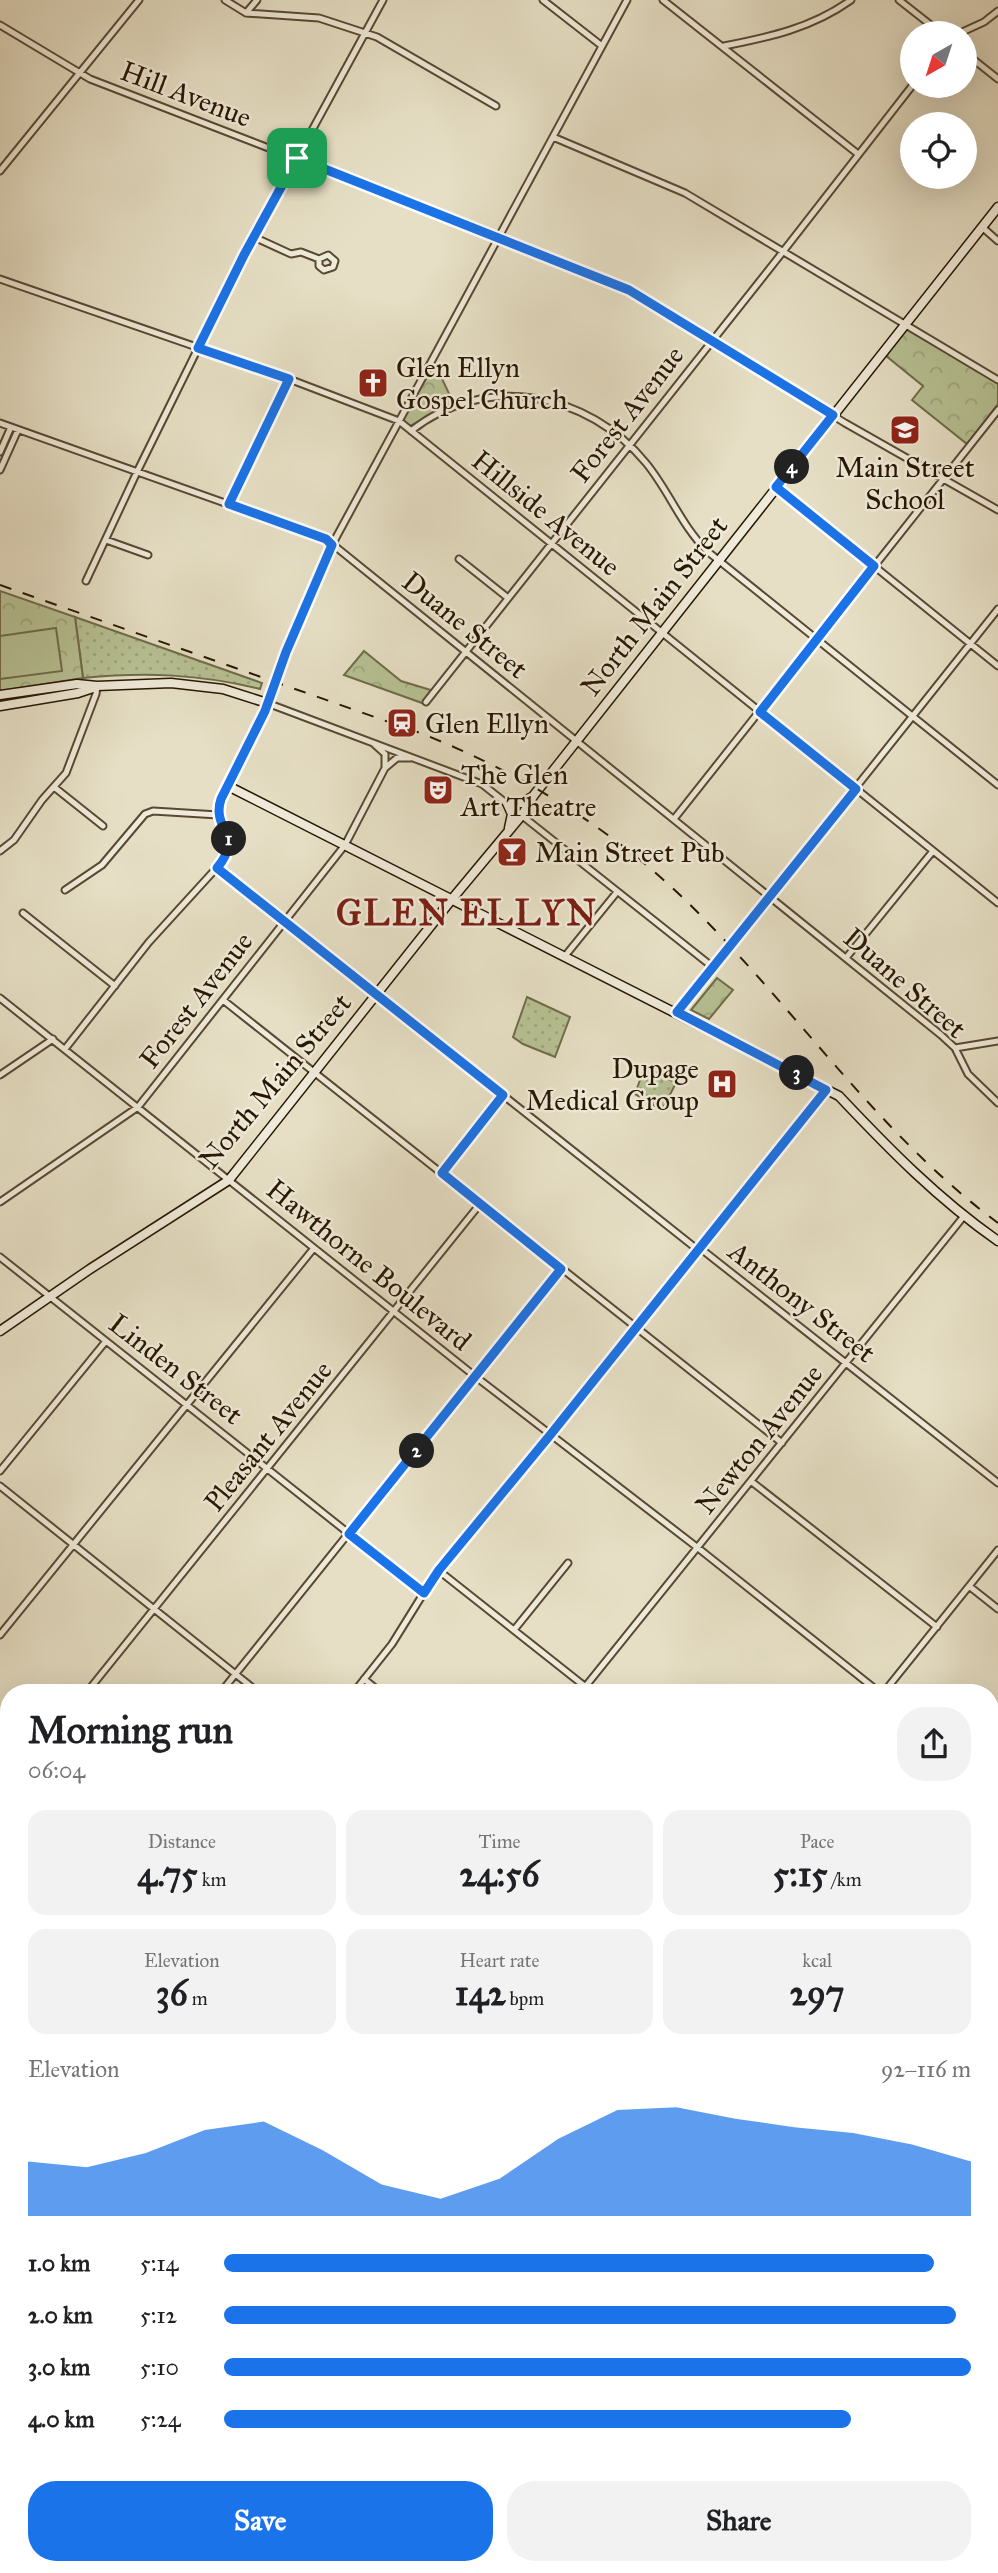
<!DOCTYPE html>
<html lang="en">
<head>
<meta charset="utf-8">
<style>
  body { margin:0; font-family:"IM FELL Great Primer",serif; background:#f2f2f2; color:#202124; height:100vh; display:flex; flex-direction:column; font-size:26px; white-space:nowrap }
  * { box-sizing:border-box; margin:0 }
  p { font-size:23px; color:#757577 }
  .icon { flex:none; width:38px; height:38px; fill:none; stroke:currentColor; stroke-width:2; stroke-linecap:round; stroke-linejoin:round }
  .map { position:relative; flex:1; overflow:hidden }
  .drawer { position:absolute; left:0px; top:1684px; width:999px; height:891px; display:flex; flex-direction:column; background:#fff; border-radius:28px 28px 0 0; box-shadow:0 7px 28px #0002 }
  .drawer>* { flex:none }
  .needle { width:46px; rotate:219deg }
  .tools { position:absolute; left:900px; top:21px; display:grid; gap:14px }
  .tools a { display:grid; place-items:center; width:77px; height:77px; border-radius:50%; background:#fff; box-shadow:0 7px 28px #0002; font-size:35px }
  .pin { position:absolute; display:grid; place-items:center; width:60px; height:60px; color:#fff; margin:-30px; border-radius:14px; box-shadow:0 4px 10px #0006 }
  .km { position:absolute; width:35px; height:35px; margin:-18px; border-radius:50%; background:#222; color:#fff; font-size:19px; line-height:35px; text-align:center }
  .round { display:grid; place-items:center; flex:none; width:74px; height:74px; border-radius:28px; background:#f2f2f2 }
  .summary { display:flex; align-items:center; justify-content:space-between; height:119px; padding:0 28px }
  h1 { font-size:38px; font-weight:800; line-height:52px }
  .stats { display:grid; grid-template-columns:repeat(3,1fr); gap:10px; height:119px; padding:7px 28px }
  .stats div { display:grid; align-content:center; border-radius:18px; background:#f2f2f2; text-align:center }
  .stats b { font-size:35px; font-weight:800 }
  .stats small { font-size:19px; font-weight:400 }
  .stats p { font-size:19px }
  .chart { height:196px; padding:14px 28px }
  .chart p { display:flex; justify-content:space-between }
  .chart svg { width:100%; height:126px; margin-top:7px; fill:#1a73e8; opacity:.7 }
  .button { display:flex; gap:14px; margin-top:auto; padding:14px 28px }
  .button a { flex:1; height:80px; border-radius:28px; background:#1a73e8; color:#fff; font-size:28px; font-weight:800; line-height:80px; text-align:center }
  .button a+a { background:#f2f2f2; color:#202124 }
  ul { padding:0 28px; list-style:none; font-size:23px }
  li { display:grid; grid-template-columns:112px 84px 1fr; align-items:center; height:52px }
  li i { height:18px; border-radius:9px; background:#1a73e8 }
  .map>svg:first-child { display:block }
</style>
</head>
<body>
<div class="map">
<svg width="998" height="2573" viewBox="0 0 998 2573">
  <defs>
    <pattern id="grass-dots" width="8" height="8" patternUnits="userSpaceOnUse" patternTransform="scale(1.75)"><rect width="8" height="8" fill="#b7c194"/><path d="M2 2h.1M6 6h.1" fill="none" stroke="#9da57e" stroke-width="1.8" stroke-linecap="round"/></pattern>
    <pattern id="park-crowns" width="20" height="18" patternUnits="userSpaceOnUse" patternTransform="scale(1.75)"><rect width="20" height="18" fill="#b7c194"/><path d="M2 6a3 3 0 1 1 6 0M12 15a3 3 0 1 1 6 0" fill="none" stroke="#9da57e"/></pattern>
  </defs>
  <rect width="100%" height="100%" fill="#e6dfc5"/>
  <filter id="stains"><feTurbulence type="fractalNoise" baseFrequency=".00286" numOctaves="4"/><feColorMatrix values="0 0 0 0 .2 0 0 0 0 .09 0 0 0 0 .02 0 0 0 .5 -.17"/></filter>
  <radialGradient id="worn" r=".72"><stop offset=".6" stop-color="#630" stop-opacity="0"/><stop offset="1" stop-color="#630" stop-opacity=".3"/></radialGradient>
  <path fill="url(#grass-dots)" stroke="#6f6c4a" stroke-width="2" d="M75,617L262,683L260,689C200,674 145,672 83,678Z
    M527,997L570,1017L555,1057L523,1044L513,1037Z
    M645,1066L676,1083L662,1110L635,1094Z"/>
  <path fill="url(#park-crowns)" stroke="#6f6c4a" stroke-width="2" d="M906,329L998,383V404L967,444L912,400L923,386L885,355Z
    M433,360L454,404L410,426L401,419Z
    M0,591L75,617L83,678L0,691Z
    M364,651L401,681L434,691L422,703L344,675Z
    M717,978L733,990L709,1019L691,1010Z
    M115,2566H345L339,2573H119Z"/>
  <path fill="#b7c194" stroke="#6f6c4a" stroke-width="2" d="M56,628L62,671L0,679V636Z"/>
  <path fill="#97bcba" stroke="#6a7a70" stroke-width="2" d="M9,2391V2430L0,2431V2402Z"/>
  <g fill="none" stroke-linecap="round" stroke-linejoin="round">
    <g stroke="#574932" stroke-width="9">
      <path id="street" d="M225,0L246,13L319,18L377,37L496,106
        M543,0L602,46
        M663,0L858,154
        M899,0L941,33
        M246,13L257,0
        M0,25L90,79L481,230L629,290L845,423L998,510
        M960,33L984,22L998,11
        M724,46C770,37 812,28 851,0
        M964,52L998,79
        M553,137L685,193L998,380
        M0,171L139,0
        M982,227L998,241
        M254,237L291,254L301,252L319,259V266L324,270L333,267L335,261L328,255L319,259
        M0,279L289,379L399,421L998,903
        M0,423L326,539L941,1035L955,1048L968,1074L998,1103
        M411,431C485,372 588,392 646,463C669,491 681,525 707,551L998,785
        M0,452L11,427
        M0,470L18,430
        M776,487L998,666
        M228,504L289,379
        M106,540L148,555
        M459,559L508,598
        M86,581L137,472L244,255L383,0
        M426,702L778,258L912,86
        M267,703L482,784L714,968
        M385,768L397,758H410
        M54,787L103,826
        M674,819L998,410
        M0,851L14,840L42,800L66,773L96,694L97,686
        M217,868L693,1246L705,1252L998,1483
        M65,890L102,865L145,814L153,811L218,815
        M23,913L115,986
        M565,956L617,892
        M846,958L933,851
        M0,998L476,1377L698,1548L879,1692
        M223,1000L782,1443
        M677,1012L998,609
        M955,1048L998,1041
        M65,1049L149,942L222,862C236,836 219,832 218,808L265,711L286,652L332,545L627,0
        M0,1075L53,1039
        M442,1173L503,1095
        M0,1202L138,1107L345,845L385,768V754L374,744
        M0,1257L424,1593
        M0,1471L106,1341
        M752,1482L937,1627
        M0,1486L258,1692
        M438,1570L592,1692
        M969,1586L998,1609
        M514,1630L568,1563
        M0,1635L314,1248
        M364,1679L380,1692
        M585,1687L964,1216
        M87,1692L480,1204
        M221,1692L561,1269
        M354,1692L392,1644L438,1570L550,1434L826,1090
        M884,1692L998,1550
        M0,1715L9,1722
        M990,1785L998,1791
        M0,1800L9,1789
        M0,1943L9,1950
        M0,1965L9,1954
        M990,2038L998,2029
        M990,2079L998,2085
        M0,2129L9,2118
        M0,2235L9,2242
        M990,2377L998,2383
        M736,2573L741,2566
        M879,2573L885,2566"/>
    </g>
    <g stroke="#271701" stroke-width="11">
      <path id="secondary" d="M0,695L77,684L97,686L171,683L223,689L267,703
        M0,706L78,693L93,688
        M228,786L839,1096C889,1149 938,1199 998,1241
        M509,828L512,814L507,803H522L532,797
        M0,1331L90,1269L229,1180L452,899L522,815L534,795L998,207
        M0,2041L9,2047
        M0,2523L9,2536
        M28,2566L34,2573
        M760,2566L771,2573
        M556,2573L562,2566"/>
    </g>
    <use href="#street" stroke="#efead9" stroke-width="5"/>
    <use href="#secondary" stroke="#efead9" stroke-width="8"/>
    <path stroke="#271701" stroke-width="2" stroke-dasharray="12 12" stroke-linecap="butt" d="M0,585L420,733C515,770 605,824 680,895C790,1000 875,1132 998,1223"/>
  </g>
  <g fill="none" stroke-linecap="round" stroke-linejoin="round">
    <g stroke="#fff" stroke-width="14">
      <path id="route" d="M297,158L629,290L833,415L776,487L874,566L760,712L856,789L677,1012L826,1090L551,1434L439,1570L424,1593L349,1534L561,1269L442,1173L503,1095L217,868C244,836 211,829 221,799L265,711L286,652L332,545L326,539L229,504L289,379L198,348L244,255Z"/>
    </g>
    <use href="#route" stroke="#1a73e8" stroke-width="9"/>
  </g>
  <defs>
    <g id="church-square" transform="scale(1.575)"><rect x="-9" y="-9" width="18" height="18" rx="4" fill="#8f2418" stroke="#efead9"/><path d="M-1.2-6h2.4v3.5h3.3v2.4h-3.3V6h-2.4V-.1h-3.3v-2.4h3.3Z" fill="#fff"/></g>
    <g id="school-square" transform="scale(1.575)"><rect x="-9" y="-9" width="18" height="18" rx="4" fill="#8f2418" stroke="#efead9"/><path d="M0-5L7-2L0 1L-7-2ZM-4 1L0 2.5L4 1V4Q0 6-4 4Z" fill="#fff"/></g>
    <g id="station-square" transform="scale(1.575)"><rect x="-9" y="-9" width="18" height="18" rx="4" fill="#8f2418" stroke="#efead9"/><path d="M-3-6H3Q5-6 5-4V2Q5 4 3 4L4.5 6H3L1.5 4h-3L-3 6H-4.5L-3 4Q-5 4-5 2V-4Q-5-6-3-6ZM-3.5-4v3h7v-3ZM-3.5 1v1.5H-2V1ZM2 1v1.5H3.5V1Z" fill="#fff"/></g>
    <g id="theatre-square" transform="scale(1.575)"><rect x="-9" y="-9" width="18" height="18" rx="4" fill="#8f2418" stroke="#efead9"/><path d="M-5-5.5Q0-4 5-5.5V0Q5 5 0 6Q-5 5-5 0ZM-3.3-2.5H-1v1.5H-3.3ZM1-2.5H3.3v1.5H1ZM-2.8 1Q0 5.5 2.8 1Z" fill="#fff"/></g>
    <g id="bar-square" transform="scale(1.575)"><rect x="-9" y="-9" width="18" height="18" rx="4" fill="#8f2418" stroke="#efead9"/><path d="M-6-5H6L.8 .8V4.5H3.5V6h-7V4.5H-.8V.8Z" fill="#fff"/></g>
    <g id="hospital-square" transform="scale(1.575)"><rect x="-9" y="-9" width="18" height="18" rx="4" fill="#8f2418" stroke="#efead9"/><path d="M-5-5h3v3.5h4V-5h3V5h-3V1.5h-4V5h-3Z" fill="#fff"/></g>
  </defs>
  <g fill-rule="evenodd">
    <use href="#church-square" x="373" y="383"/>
    <use href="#school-square" x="905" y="430"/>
    <use href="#station-square" x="402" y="723"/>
    <use href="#theatre-square" x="438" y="790"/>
    <use href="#bar-square" x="512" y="852"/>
    <use href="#hospital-square" x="722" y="1084"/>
  </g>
  <g text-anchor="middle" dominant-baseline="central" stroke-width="5" stroke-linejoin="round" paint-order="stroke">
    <g font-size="28" fill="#271701" stroke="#efead9">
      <text transform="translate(186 94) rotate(21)">Hill Avenue</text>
      <text transform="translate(627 414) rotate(-52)">Forest Avenue</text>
      <text transform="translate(546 513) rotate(39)">Hillside Avenue</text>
      <text transform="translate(654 606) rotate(-52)">North Main Street</text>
      <text transform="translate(465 625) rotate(39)">Duane Street</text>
      <text transform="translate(905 983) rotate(41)">Duane Street</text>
      <text transform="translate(196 1000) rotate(-52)">Forest Avenue</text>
      <text transform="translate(275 1081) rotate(-50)">North Main Street</text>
      <text transform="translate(369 1265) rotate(39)">Hawthorne Boulevard</text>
      <text transform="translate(802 1302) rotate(38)">Anthony Street</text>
      <text transform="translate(176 1369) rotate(38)">Linden Street</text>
      <text transform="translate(268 1436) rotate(-51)">Pleasant Avenue</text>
      <text transform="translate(759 1439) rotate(-51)">Newton Avenue</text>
    </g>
    <g font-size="28" fill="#271701" stroke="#efead9" text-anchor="start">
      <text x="396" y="367">Glen Ellyn<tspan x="396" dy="32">Gospel Church</tspan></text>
      <text x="905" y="467" text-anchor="middle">Main Street<tspan x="905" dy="32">School</tspan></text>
      <text x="425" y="723">Glen Ellyn</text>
      <text x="461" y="774">The Glen<tspan x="461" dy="32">Art Theatre</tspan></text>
      <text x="535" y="852">Main Street Pub</text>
      <text x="699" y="1068" text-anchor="end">Dupage<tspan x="699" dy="32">Medical Group</tspan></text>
    </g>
    <g font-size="35" font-weight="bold" letter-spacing="2" fill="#7a1f14" stroke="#efead9">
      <text x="467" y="913">GLEN ELLYN</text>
    </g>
  </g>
  <rect width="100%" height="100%" filter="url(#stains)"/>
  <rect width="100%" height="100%" fill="url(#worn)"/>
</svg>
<div class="tools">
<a><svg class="needle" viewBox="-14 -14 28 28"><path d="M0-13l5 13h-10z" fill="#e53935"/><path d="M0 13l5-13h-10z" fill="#757577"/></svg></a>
<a><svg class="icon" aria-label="locate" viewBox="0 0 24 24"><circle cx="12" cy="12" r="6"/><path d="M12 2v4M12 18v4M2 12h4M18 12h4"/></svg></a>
</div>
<div class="pin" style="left:297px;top:158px;background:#1e9e55"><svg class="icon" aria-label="arrive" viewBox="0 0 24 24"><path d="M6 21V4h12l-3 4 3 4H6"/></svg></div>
<b class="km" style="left:229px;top:839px">1</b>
<b class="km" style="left:417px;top:1451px">2</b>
<b class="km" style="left:797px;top:1073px">3</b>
<b class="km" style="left:792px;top:467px">4</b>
<section class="drawer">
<div class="summary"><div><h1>Morning run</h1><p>06:04</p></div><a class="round"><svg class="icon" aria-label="share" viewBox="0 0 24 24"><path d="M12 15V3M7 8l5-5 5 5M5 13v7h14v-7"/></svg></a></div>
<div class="stats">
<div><p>Distance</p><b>4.75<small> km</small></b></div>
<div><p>Time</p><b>24:56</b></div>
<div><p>Pace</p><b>5:15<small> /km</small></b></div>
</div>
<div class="stats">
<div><p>Elevation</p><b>36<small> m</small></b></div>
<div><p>Heart rate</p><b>142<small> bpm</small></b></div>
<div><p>kcal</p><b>297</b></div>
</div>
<div class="chart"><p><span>Elevation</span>92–116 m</p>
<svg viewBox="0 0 160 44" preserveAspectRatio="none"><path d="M0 44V25L10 27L20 22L30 14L40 11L50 21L60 33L70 38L80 31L90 17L100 7L110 6L120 10L130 13L140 15L150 19L160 25V44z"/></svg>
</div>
<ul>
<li><b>1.0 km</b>5:14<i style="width:95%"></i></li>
<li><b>2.0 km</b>5:12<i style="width:98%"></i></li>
<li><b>3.0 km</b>5:10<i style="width:100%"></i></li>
<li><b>4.0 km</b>5:24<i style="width:84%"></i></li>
</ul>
<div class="button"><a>Save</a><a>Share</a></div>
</section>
</div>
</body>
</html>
